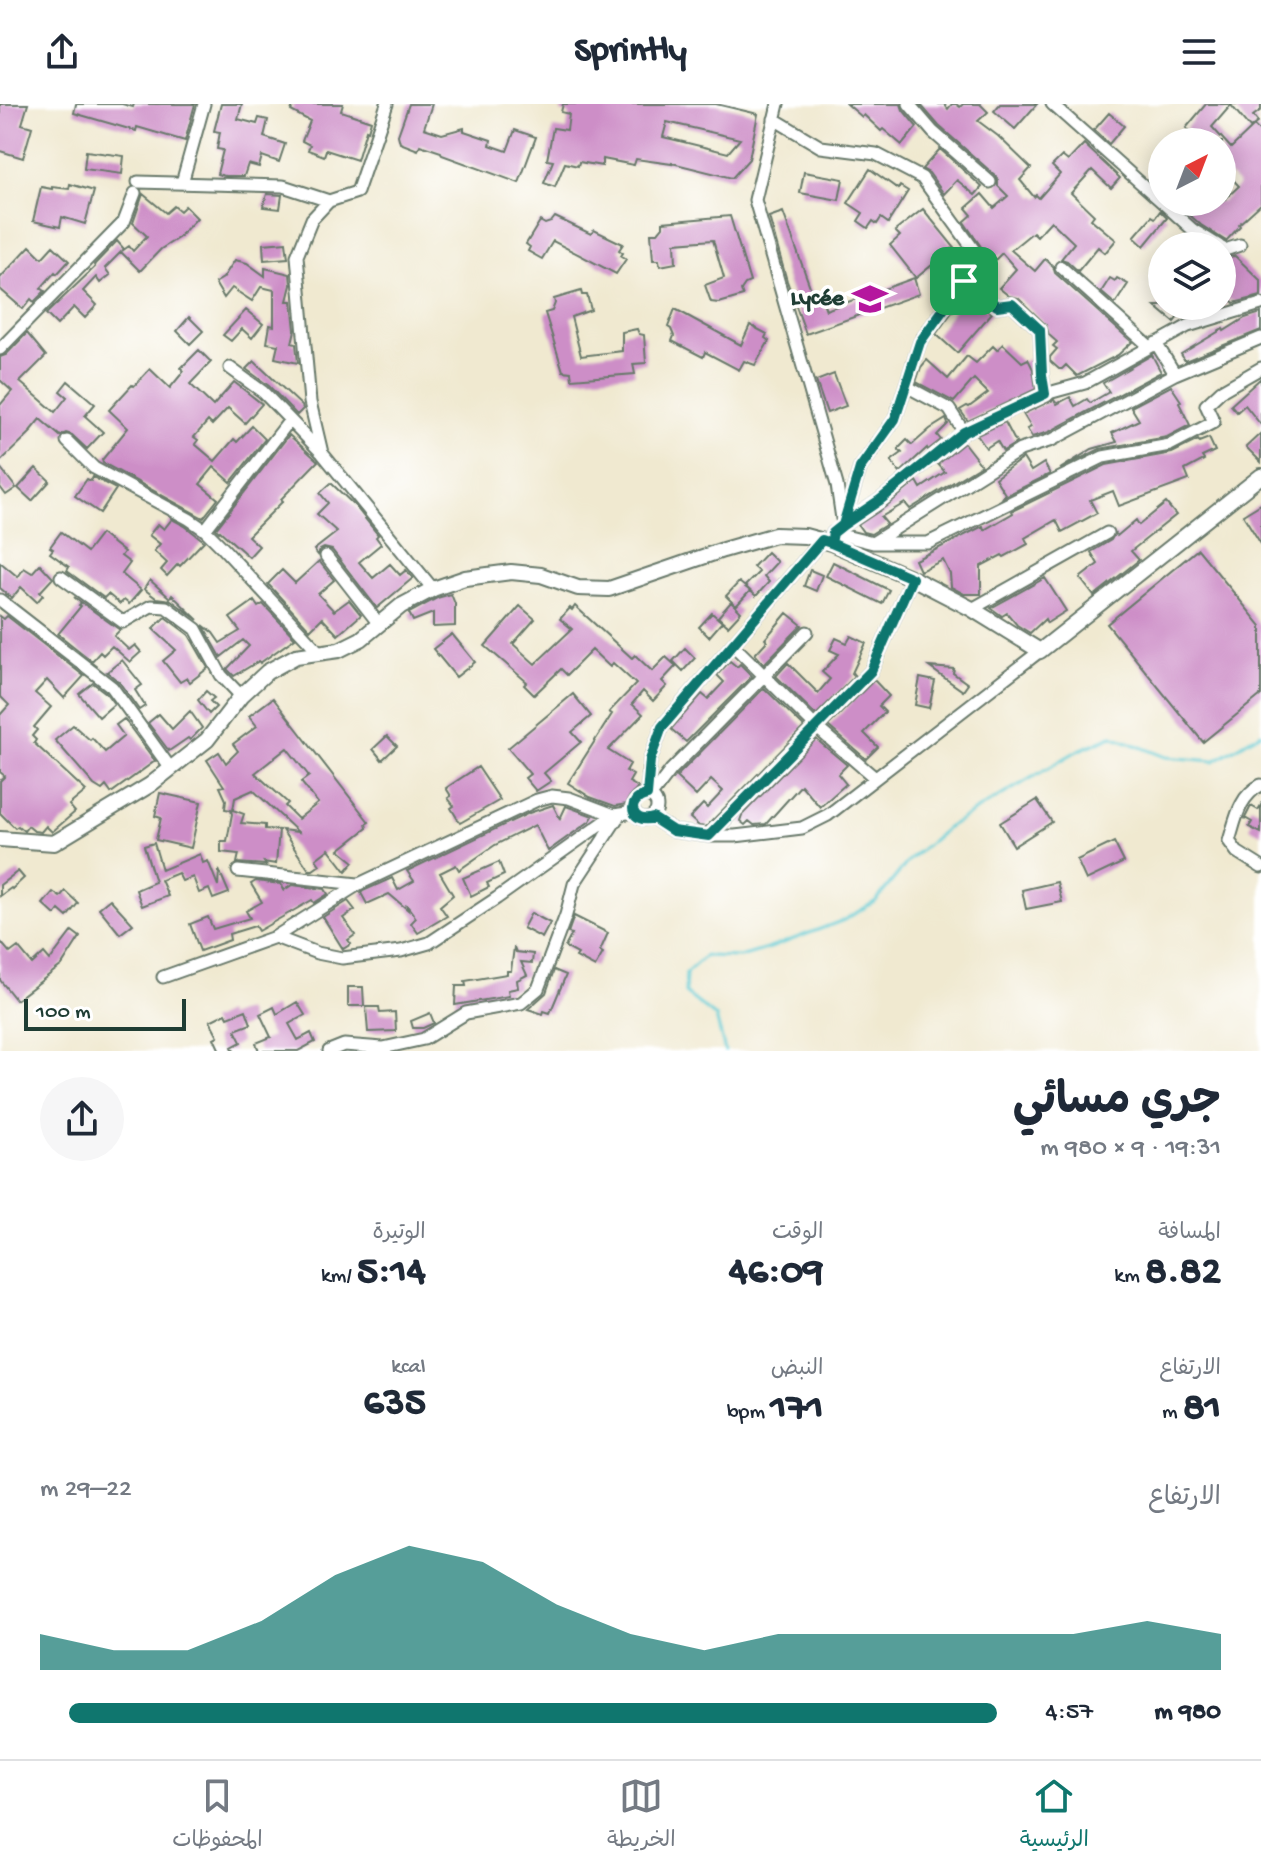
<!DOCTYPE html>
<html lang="ar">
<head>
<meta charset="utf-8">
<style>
  body { margin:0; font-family:"Gochi Hand","Playpen Sans Arabic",sans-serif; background:#f6f6f7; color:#1f2937; direction:rtl; height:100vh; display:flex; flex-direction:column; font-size:30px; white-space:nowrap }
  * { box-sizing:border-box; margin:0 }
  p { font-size:26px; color:#747a83 }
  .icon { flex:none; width:44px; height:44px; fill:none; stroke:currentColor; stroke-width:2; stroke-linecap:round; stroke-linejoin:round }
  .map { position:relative; height:947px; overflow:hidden; direction:ltr }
  .drawer { display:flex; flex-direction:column; background:#fff; flex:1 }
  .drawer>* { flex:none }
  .needle { width:52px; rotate:42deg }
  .tools { position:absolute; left:1148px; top:24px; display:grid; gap:16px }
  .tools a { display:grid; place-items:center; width:88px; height:88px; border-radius:50%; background:#fff; box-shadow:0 4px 20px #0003; font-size:40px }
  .scale { position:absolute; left:24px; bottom:20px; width:162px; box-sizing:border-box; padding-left:8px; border:4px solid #1f3d34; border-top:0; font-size:22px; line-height:28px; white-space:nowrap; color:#1f3d34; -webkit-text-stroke:6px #fff; paint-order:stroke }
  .pin { position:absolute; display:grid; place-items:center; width:68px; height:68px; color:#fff; margin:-34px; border-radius:16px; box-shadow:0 4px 12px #0006 }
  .round { display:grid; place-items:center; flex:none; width:84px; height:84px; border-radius:42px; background:#f6f6f7 }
  .headline { display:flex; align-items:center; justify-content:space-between; height:136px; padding:0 40px }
  h1 { font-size:44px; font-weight:700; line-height:60px }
  .metrics { display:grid; grid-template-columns:repeat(3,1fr); gap:12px; height:136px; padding:8px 40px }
  .metrics div { display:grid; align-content:center }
  .metrics b { font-size:40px; font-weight:700 }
  .metrics small { font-size:22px; font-weight:400 }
  .metrics p { font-size:22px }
  .chart { height:224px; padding:16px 40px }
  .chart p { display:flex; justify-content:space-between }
  .chart svg { width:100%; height:144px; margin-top:8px; fill:#0f766e; opacity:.7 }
  ul { padding:0 40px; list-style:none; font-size:26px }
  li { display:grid; grid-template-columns:128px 96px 1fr; align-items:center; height:60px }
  li i { height:20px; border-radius:10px; background:#0f766e }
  header { display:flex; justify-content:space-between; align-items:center; height:104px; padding:0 40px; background:#fff; font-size:36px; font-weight:700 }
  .menu { display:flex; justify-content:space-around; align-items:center; height:112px; border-top:2px solid #e0e1e3; background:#fff; font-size:22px; color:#747a83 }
  .menu a { display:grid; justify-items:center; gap:4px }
  .menu .selected { color:#0f766e }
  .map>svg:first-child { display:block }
</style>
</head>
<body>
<header><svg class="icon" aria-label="menu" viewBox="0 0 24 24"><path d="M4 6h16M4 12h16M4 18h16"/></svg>Sprintly<svg class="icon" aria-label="share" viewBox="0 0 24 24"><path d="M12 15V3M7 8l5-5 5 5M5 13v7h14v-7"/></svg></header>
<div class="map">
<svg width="1261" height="947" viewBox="0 0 1261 947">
  <rect width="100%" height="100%" fill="#fff"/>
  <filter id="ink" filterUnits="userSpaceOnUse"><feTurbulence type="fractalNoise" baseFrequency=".0125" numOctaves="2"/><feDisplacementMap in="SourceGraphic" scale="16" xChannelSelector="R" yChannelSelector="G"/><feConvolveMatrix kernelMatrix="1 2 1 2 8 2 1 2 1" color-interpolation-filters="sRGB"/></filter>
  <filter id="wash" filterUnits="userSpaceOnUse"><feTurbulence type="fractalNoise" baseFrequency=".006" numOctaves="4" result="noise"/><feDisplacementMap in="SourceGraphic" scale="32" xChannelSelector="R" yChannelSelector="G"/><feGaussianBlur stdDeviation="1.8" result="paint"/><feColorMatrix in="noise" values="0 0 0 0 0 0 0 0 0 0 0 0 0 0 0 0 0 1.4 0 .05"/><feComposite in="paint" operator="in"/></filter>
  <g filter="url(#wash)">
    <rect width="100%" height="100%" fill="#f0e9d0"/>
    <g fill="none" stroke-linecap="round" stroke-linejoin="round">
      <path stroke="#5dcad3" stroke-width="3" d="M725,947L716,913L685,889L686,869L705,852L740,853L770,844L844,816L876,797L910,755L948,723L1077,647L1112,632L1166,653L1214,657L1261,629"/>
    </g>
    <g id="blocks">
      <path fill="#cd8ec7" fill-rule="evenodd" d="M0,0H28L22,20L32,23L23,54L0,47Z
        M76,0H122L133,3L134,0H195L185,37L137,23L136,27L74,9Z
        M221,0H242L238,15L257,20L259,14L268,16L264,33L285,40L279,58L262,52L259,63L248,60L244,72H225L217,70L223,46L217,45L220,28L214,27Z
        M294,0H343L341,7L371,17L368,27L366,26L357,56L326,46L324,52L308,46L310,41L302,37L310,17L291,7Z
        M409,0H432L424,24L442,30L464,24V27L491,36L490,41L507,47L515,26L536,33L519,79L442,51L441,48L420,41L418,46L400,39L398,31Z
        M563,0H716L758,10L749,55L732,74L672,59V60L636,55L634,61L603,55L602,62L579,58L578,62L565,59L555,83L544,79L553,57L547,56L553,24L567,26L569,10L561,8ZM667,18L740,35L728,49L663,33Z
        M847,0H901L903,6L917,23L902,41L883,25L881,27L864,11L862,13Z
        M920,0H944L948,5L952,0H956L960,3L963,0H980L988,8L978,17L998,32L1031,64L1020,76L1034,93L1036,91L1039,94L1060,70L1052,62L1062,52L1068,57L1084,40L1120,74L1111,84L1092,66L1071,89L1094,111L1091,115L1116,136L1105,149L1098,143L1078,167L1067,157L1061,155L1074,139L1051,117L1037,132L1033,128L1011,146L1035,167L1045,155L1053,162L1055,169L1132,238L1118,251L1077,272L1066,261L1062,265H1059L1050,257V253L1057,245L1053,242L1057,238L1049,231L1046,221L1018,194L1009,192L999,184L1016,165L1002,149L983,168L979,164L982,144L964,118L972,111L966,104L982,90L994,104L1008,92L998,82V76L996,72L939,22Z
        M1000,0H1037L1015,25L994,7Z
        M1206,0H1261V6L1253,12L1258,18L1250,24L1231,1L1212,23L1231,44L1254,22L1261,29V100L1239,120L1240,122L1226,137L1201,121L1175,98H1222L1239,82L1222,64V38H1201L1186,24Z
        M1109,9L1124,22L1109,40L1094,26Z
        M940,45L982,83L975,91L957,76L944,90L929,69L922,65Z
        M86,47L124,52L122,70L84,65Z
        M870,65L898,85L900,82L908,87L888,119L881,114L877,120L873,117L868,124L858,117L863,109L848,99Z
        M804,68L843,75L839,96L800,89Z
        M70,80L94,87L85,120L62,113L60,123L33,117L41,83L52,85V83L69,85Z
        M143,90L166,109L174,102L180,107L185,102L197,114L178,134L161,145L140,167L121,148L105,164L110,171L100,179L96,173L83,187L97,201L85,214L74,203L57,221L46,210L95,163L94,161L117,137L124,145L122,147L129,142L133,147L147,132L133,119Z
        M267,90L282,91L280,105L263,103Z
        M923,105L954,143L916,174L890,141L900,132L895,127Z
        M1160,107L1167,114L1144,142L1134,133L1152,112L1155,114Z
        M783,108L813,191L819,188L826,206L914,174L919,190L806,230L787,177L769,113Z
        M730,112L750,178L745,180L741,186L743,192L719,199L711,198L705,181L724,174L713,136L675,139L676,159L660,162L659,156H653L651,129H658L663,123V118Z
        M555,113L591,130L594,126L623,140L619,146L623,149L621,152L626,155L616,170L553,137L542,155L528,147L530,143L526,140L540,117L545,120L551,118Z
        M286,138L288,154L264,156L263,140Z
        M30,142L42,154L53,142L69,157L57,170L55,168L41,184L45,187L34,198L31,195L23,205L0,185V174Z
        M1235,152L1261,177V192L1234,199L1230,195L1223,203L1208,207L1203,202H1222V154Z
        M235,156L247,159L265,172V164L290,170L291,181L287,197H292L295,226L292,239L296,240L298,259L275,254L278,241L267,239L270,221L274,222V186L261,183L252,197L232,184L224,194L215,179L223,174Z
        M1110,174L1115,177L1117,174L1128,180L1115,200L1101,188Z
        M581,187L582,191H587L591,206L571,213L581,252L622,247V228L637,225L639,230L644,231L646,259L633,260L635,270L572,275L571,268L563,267L545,209L552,207L555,199L554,195Z
        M966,189L992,209L957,249L936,230Z
        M1155,202H1187L1174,218Z
        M675,205L741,241L750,221L767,230L765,234L769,237L755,261L744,257L739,266L705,248L703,253L672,237L674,232L671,225L668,223Z
        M246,206L263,220L252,234L242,225L231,237L223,231Z
        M1261,209V226L1185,257L1181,250L1223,225L1224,227L1245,214Z
        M189,213L203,227L190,240L177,227Z
        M27,229L46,252L20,278L55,308L67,293L60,287L68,277L95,300L85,312L103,328L87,345L72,331L66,329L60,332L40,315L30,327L31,328L0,358V301L12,287L0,276V253L6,251Z
        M1003,240L1022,258L1028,255L1033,265L1036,285L968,317L960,306L967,302L969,303L988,289L974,275L954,298L916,278L921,263L927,256L948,275L967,252L976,259L993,242L997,246Z
        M199,246L211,258L190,280L213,302L234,278L262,300L245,319L228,304L212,321L208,317L194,333L198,336L195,340L215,357L234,335L237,338L252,322L265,335L231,378L214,363L200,380L218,395L203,414L103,359L102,356L128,324L109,306L132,281L134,282L150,265L170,284L184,267L181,264Z
        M1152,251L1161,268L1049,328L1032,333L1027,325L1031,323L1023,310L1048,298L1054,296L1057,300L1070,293L1075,302L1087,295L1090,299L1109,288L1103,279Z
        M254,257L302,302L303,305L297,311L269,282L246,265Z
        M834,270L846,302L827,309L816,277Z
        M1261,274V321L1245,301L1237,308L1231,301Z
        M1171,282L1181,297L1179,299L1190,321L1167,333L1100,345L1060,365L1092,345L1117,338L1112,329L1139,316L1131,303Z
        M946,315L948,320L937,331L941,336L928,346L927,344L900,369L891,357L902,349L898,345L907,336L912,341L930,325Z
        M1005,318L1016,339L1003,347L997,337L986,344L977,331Z
        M1261,329V358L1246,343Z
        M289,331L318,357L281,395L283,397L248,432L259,442L249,453L220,427L219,428L216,425Z
        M1209,334L1215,347L1202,353L1204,356L1185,366L1189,376L1119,402L1113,387L1090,396L1097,409L1062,428L1056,416L1025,434L1028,440L1004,453L1002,451L981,462V490H964L951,483L950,470L943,456L920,467L915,456L983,422L984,426L1013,409L1012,407L1106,361L1172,349L1198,336L1199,338Z
        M964,339L981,361L910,405L905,399L881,413L887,420L871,430L863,428L858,421L885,403L917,377L921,384L945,368L938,360Z
        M1023,354L1031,367L1044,359L1050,370L1003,393L1005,390L995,374Z
        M0,363L16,384L6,391L0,383Z
        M36,364L50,377L32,397L18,384Z
        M93,373L116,385L100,409L75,392L87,375L91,377Z
        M331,379L355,402L378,431L376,433L381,440L359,458L373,474L390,460L400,471L406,466L413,474L377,504L332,446L324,444L320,446L318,451L314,446L337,428L317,410L328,399L320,389Z
        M1166,399L1176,411L1131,447L1139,456L1094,492L1080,474L1098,460L1091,448L1111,436L1115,429L1117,432L1136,416L1139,421Z
        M1261,400V440L1243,411Z
        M172,415L185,422L204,437L180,462L178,460L167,472L161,466L167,459L154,447L160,440L149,431L158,420L164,425Z
        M61,428L87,448L101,430L124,448L121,452L130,459L122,470L141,486L129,500L124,496L120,500L108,490L104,494L67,467L69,463L50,449L53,445L50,443Z
        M1198,445L1261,522V591L1203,638L1107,520Z
        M767,448L777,458L764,472L769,478L756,492L745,482L759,468L753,463Z
        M319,457L334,476L318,490L334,507L349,496L361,511L338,531L322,514L310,526L268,480L282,466L295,479Z
        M0,458L18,473L24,464L32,469L40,460L53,474L40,488L43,491L37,498L21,483L12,494L0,484Z
        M833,458L889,486L882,500L826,472Z
        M810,466L822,471L816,487L804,482Z
        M1045,474L1066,507L1047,519L1045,515L1030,529L1017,521L1007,509L1002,512L991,504Z
        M150,476L170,494L172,491L198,516L171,496L156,494L144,485Z
        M739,478L750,487L736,502L726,492Z
        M451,490L455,500V522L433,523V509L413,517L409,509L437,494Z
        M74,493L120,526L114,532L129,546L135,541L141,548L130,558L112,542L103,551L100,548L92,557L58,530L81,502L79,501L81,499Z
        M254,497L258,503L263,500L295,534L260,559L259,557L234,572L227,565L249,542L243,536L221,553L203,521L213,529L220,539L240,527L230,514Z
        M731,498L741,508L728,522L718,513Z
        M520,502L535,515L513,540L535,560L572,525L560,515L570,504L572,506L575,502L632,554L635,551L652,567L666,553L676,562L662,577L667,582L653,597L643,587L632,600L643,610L608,646L630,660L626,667L633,671L629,678L638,683L627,700L615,702L590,693L568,679L612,610L609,608L636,580L613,559L610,563L592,546L567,571L561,565L534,591L524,581L527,578L485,542Z
        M712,509L722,518L709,533L699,523Z
        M787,509L802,521L764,560L755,550L767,537L765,535Z
        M0,512L4,515L7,512L84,572L64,594L47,576L35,589L51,603L34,623L37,626L32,632L36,636L34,639L86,687L69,701L75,708L52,728L46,722L41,728L34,727L28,722L24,727L18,722L15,724L0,709V677L5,672L0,668V611L9,601L0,592Z
        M165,513L189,531L208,564L190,578L187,574L180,578L163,557L176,546L153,525Z
        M452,530L475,558L456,573L433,545Z
        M851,532L866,539L852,569L855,572L816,611L776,572L788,559L818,589L830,575L822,568L839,550L830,546L836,534L847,539Z
        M685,544L695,554L683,567L673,557Z
        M122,556L142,581L135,586L145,602L139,606L119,578L107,568Z
        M730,557L737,563L740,560L752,572L686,638L671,625L702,590L708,595L724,578L717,571Z
        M929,563L954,565L953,569L968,580L963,587Z
        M920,574L935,577L929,604L915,601Z
        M874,576L889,592L879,602L885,608L864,629L878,643L866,655L828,622Z
        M93,579L106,589L114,600L99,613L79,590Z
        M764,584L804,623L706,723L699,722L690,714L703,700L707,704L723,687L711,676L696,692L676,673Z
        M206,587L214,594L210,597L216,603L209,610L198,596Z
        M573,590L591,612L572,628L581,638L544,669L551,677L536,687L525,674L530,670L508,644Z
        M273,594L369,718L366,720L367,724L339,746L354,758L346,767L329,745L316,755L320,761L313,766H309L282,726L298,728L253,686L235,694L233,706L244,710L241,719L265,721V725L279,726L276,760L264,758L266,761L237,759L239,750L221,748V737H227L232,710L231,706L225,705L226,696L220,683L224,682L207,656L219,648L226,659L238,647L233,640L257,622L249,612ZM287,644L309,672L301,678L318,699L298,715L285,702L288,699L255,669Z
        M190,607L202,624L190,636L188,634L169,647L148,619L159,610L172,625Z
        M124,615L155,657L111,689L106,682L102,686L94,681L55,636L73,621L90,636L92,634L105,648L124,632L116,621Z
        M387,632L397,642L382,656L373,645Z
        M816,635L847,661L838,670L846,680L820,703L801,681L766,720L754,721L749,717L745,721L740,717L742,711Z
        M478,663L500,696L460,719L451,704L454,702L448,694L451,692L446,684Z
        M160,689L201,698L191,744L156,736L161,714L155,712Z
        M1037,696L1052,718L1014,742L1000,719Z
        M553,701L560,715L566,702L593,712L590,717L548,747L535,721L495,741L459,766L456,761L440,769L453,791L440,802L447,812L418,829L411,819L416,814L406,800L408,806L389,790L367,800L361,789L363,787L392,774L398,786L414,777L407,767L529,709Z
        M1261,701V729L1249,723L1252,718L1245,714L1251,702L1258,706Z
        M1114,738L1124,758L1086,776L1077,756Z
        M154,739L162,766L200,750L203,759L208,757L218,782L219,766L229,789L213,795L209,785L199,789L193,773L182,777L178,769L161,776L168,792L142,802L136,786L155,778L144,742Z
        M499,758L504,771L487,779L489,783L471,792L463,774Z
        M18,767L24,774L12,785L11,784L0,792V781Z
        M256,777L281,780L284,786L292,781L325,785L328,790L314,799L312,796L258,827L255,822L229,830L230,836L200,847L190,820L208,813L213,825L250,814L246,807L262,798L251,780Z
        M1057,778L1062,798L1026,805L1022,786Z
        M65,787L78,799L67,813L59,806L55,811L43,800L53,788L60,793Z
        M110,795L133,820L120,830L99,804Z
        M348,797L355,806L343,814L355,831L348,836L351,840L343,845L323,813Z
        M531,809L550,819L542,834L523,824Z
        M574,812L608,829L600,847L603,849L595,863L576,853L578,850L565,843L572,830L568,829Z
        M72,827L80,833L62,861L16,896L0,876V837L10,849L18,843L32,860L44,849L50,856Z
        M514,843L516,848L533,850L532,859L521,858L527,871L517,876L518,884L508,886L509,892L455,901L456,882H466L465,877L507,870V867H511Z
        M554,866L566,871L550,909L544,907L543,910L528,905L546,889Z
        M348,883H363L364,902H348Z
        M297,898L305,911L289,920L298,936L311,929L315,938L298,947H259L256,939L271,933L260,910L274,903L277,910Z
        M366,903H379L380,909L395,908L396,927L368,928Z
        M246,906L251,920L235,926L241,938L232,943L234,947H220L214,934L218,932L210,917L226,909L228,913Z
        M430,909L434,919L423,924H413L411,917Z"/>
    </g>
  </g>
  <g filter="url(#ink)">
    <use href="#blocks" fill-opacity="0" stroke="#68796b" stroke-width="2"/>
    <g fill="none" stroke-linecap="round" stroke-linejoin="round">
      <g stroke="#68796b" stroke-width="15">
        <path id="minor" d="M387,0L357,88L329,97L312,115L297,152L310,298L322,349L433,485
          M778,0L755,96L837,381L842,415
          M909,0L933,28L990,78
          M1052,0L1162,98
          M774,15L821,43L876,50L922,74L974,146L971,163L964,177L920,238L895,315L860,364L843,421
          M138,78L283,82L329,97
          M182,79L204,0
          M1162,98L1193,126L1219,142
          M1222,144L1225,146L1240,141
          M1061,163L1149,242
          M964,177L997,202L1012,200L1040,226L1042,271L1045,290
          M1156,239L1175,270
          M0,245L124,118L135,89
          M230,264L263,288L321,348
          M906,282L949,305L964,328
          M67,337L94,364L189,415L205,426L221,442L319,548
          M843,421L880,396L964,328L1045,290L1085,279L1188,222L1261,200
          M205,426L290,316
          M833,429L873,439H928L1103,353L1170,341L1214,318L1206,301L1221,287L1261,264
          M874,438L1020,346L1052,336L1175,270L1261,234
          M326,452L379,520
          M61,473L123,518L151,502L166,503L196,525L221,571L241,592
          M0,496L112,583L171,665
          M972,505L1107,429
          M733,541L816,623L875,674
          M1261,681C1239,692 1236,715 1229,737L1237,748L1261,763
          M633 703a12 12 0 1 1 24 0a12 12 0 1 1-24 0Z
          M647,691L650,656L662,623L822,436
          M651,692L671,666L807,528
          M653,714L673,727L709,732H735L802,724L828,711L1040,547
          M709,732L871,567L912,474
          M238,767L358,780
          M275,833L317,849L342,854L401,847L429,839L497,794L614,711
          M163,873L275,833L359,780L537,696L552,692L569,694L614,711L634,708
          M329,947L344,941L383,944L424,935L466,909L521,899L538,885L566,811L574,780L620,710"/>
      </g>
      <g stroke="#68796b" stroke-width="18">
        <path id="tertiary" d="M0,735L54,739L150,681L207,636L241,592L267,568L296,552L339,546L361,535L401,502L433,485L465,474L511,468L541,471L578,484L609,485L723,446L775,431L805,432L831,439L912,474L972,505L1040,547L1261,372"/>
      </g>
      <use href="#minor" stroke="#fff" stroke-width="11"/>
      <use href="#tertiary" stroke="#fff" stroke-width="14"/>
    </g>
  </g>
  <g fill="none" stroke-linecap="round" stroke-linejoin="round" filter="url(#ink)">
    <g stroke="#fff" stroke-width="16">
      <path id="route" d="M964,177L920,238L895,315L860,364L843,421L833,429L831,439L822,436L662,623L650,656L647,691C624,696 632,721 653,714L673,727L709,732L871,567L912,474L831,439L833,429L843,421L880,396L964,328L1045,290L1042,271L1040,226L1012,200L997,202L964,177"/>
    </g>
    <use href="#route" stroke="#0f766e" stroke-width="10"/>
  </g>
  <defs>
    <g id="school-bare" transform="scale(2.76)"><path d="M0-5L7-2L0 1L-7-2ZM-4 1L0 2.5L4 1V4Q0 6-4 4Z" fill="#b5179e" stroke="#fff" stroke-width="2.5" paint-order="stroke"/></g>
  </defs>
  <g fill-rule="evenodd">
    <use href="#school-bare" x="870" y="195"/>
  </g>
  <g text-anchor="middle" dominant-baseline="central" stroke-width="7" stroke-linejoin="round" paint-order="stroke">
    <g font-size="24" font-weight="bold" fill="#1f3d34" stroke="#fff" text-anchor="end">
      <text x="844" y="195">Lycée</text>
    </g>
  </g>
</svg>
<div class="tools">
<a><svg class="needle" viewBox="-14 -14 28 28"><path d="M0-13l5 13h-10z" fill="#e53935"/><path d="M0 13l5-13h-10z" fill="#747a83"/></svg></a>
<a><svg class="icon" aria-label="layers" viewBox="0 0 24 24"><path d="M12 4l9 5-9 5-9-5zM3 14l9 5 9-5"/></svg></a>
</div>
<div class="scale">100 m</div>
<div class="pin" style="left:964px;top:177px;background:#1e9e55"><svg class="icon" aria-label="arrive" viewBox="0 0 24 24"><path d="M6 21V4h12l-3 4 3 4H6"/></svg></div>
</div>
<section class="drawer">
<div class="headline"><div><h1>جري مسائي</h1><p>19:31 · 9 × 980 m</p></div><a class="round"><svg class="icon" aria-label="share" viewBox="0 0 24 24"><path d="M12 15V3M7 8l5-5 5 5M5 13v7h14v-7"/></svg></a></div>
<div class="metrics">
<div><p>المسافة</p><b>8.82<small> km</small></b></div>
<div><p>الوقت</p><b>46:09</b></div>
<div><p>الوتيرة</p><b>5:14<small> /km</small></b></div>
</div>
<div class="metrics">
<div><p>الارتفاع</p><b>81<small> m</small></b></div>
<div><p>النبض</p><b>171<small> bpm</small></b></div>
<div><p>kcal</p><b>635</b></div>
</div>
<div class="chart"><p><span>الارتفاع</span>22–29 m</p>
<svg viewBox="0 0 160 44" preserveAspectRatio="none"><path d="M0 44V33L10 38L20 38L30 29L40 15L50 6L60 11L70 24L80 33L90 38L100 33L110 33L120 33L130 33L140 33L150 29L160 33V44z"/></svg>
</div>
<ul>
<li><b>980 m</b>4:57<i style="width:97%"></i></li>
</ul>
</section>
<nav class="menu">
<a class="selected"><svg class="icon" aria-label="home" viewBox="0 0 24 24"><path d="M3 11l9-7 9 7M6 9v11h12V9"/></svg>الرئيسية</a>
<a><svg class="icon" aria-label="map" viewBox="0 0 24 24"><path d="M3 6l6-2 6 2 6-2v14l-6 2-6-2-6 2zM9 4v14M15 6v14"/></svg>الخريطة</a>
<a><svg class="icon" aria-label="saved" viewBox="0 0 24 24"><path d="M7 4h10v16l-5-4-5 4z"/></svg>المحفوظات</a>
</nav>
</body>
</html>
